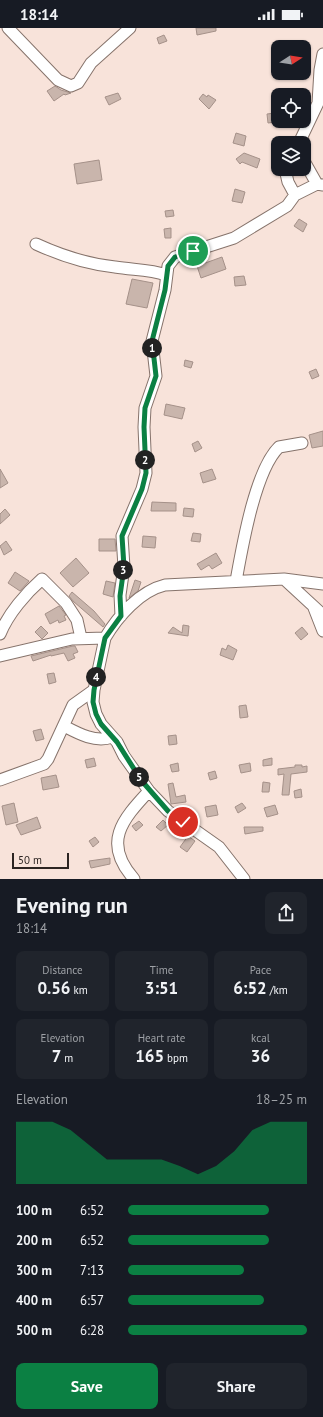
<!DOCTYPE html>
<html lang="en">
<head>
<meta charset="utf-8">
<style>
  body { margin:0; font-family:"PT Sans",sans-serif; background:#20242c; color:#f1f3f6; height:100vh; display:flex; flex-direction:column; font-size:15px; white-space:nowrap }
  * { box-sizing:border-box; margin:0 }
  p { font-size:13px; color:#9ea1a6 }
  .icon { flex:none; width:22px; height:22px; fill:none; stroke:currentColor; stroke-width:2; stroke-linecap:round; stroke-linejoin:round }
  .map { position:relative; height:851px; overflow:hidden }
  .side { display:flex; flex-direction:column; background:#171b24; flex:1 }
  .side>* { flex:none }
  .needle { width:26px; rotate:78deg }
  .controls { position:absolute; left:271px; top:12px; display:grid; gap:8px }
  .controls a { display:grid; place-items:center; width:40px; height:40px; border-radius:8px; background:#171b24; box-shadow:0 1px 3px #0004; font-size:20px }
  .scale { position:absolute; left:12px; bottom:10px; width:57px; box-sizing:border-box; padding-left:4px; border:2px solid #2d2522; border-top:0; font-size:11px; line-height:14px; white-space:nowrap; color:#2d2522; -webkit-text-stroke:3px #f8e3da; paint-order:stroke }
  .pin { position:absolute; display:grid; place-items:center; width:34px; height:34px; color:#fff; margin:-17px; border:2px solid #fff; border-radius:50%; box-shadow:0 1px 4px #0007 }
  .km { position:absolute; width:20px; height:20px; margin:-10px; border-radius:50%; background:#222; color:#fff; font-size:11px; line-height:20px; text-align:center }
  .round { display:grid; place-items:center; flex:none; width:42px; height:42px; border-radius:8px; background:#20242c }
  .headline { display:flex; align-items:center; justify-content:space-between; height:68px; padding:0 16px }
  h1 { font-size:22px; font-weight:800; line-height:30px }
  .metrics { display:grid; grid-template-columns:repeat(3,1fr); gap:6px; height:68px; padding:4px 16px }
  .metrics div { display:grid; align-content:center; border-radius:8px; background:#20242c; text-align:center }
  .metrics b { font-size:17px; font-weight:800 }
  .metrics small { font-size:11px; font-weight:400 }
  .metrics p { font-size:11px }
  .chart { height:112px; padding:8px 16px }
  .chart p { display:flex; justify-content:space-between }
  .chart svg { width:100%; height:72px; margin-top:4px; fill:#0b8043; opacity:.7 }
  .button { display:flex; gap:8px; margin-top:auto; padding:8px 16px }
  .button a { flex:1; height:46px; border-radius:8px; background:#0b8043; color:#fff; font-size:16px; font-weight:800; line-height:46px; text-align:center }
  .button a+a { background:#20242c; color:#f1f3f6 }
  ul { padding:0 16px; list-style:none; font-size:13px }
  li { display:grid; grid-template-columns:64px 48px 1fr; align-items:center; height:30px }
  li i { height:10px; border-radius:5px; background:#0b8043 }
  .status { display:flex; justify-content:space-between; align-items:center; height:28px; padding:0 20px; background:#171b24; direction:ltr }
  .status svg { height:11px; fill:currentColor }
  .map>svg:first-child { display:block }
</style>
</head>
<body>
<div class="status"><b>18:14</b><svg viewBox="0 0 49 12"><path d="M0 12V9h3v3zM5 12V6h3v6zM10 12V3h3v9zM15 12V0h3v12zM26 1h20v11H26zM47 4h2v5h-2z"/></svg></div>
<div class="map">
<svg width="323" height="851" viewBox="0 0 323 851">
  <rect width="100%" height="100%" fill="#f8e3da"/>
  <path fill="#c9b5ac" stroke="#a59189" d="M196,0H216V3L197,7Z
    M164,7L167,13L159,16L157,10Z
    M55,58L61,62L71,65L65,67L64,66L54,73L47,63Z
    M118,65L121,71L109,77L105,69Z
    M203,66L207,69L208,67L216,72L209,81L199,71Z
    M275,85L276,94L268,95L267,86Z
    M236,105L246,108L244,118L233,115Z
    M244,125L260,131L257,140L242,134L240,136L236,131Z
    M99,132L102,152L77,156L74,136Z
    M235,161L245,164L242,175L232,173Z
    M173,182L174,188L166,189L165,183Z
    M299,191L307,196L303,204L294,198Z
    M171,200V210H165L164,201Z
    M222,229L226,241L201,250L197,238Z
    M244,248L246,257L235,258L234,249Z
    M132,251L153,255L147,280L126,276Z
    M185,332L193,334L191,340L184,338Z
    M316,341L319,348L312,351L309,344Z
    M166,376L185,380L182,391L164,387Z
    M323,403V418L312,420L309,407Z
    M198,413L202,420L195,424L192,416Z
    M0,441L8,455L0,460Z
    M212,441L216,451L203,455L200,445Z
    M152,474L176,475V483H151Z
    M184,480L194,481L193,489L183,488Z
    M5,481L10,487L0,496V486Z
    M193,505L201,506L200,514L191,513Z
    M143,508L156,509L155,520L142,519Z
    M99,511H115L116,523H99Z
    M6,513L12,522L4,527L0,518Z
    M216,525L222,535L212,541L209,537L201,542L197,536Z
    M76,530L89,545L73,559L60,545Z
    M15,544L29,553L20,563L8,555Z
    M135,552L141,554L138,563L129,570Z
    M106,553L115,555L113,569L103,566Z
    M72,564L94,583L105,596L103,599L74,574L69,568Z
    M59,578L66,587L64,588L66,592L59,595L58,592L50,596L45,586Z
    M183,597L189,598L188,608L168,605L173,599L182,605Z
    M41,598L48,605L42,611L35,604Z
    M302,599L308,606L301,612L295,605Z
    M228,617L237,622L233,632L220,627L222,620L226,622Z
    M73,618H75L78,624L73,626L75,630L68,633L64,625L51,628V627L33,633L31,628Z
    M54,645L56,654L49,656L47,646Z
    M246,677L248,689L240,690L239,678Z
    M41,701L44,711L36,713L33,703Z
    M176,707L177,716L169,717L168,708Z
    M94,730L96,738L87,740L85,732Z
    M272,730V737L263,738V732Z
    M178,735L179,743L172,744L170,737Z
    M250,735L251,743L241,745L239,737Z
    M295,737H302V739L307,738V744L291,746L289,767H282L284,746L278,747V741L295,739Z
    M215,743L217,750L210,752L208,745Z
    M56,747L59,759L43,762L41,750Z
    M263,754L270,755L269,764H262Z
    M173,755L176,769L185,767L186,774L171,776L168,756Z
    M301,761L302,769L295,770L294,763Z
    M14,775L18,794L6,797L2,778Z
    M242,775L246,780L238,785L235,779Z
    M216,777L218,787L207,789L205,779Z
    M275,777L278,786L267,789L264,780Z
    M37,789L41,800L21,807L16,797Z
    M163,792L168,797L161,803L156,799Z
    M139,793L143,797L136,803L132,798Z
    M244,799H263V803L245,806Z
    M188,808L195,813L187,824L180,819Z
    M95,809L99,814L93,819L89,813Z
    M110,830V836L91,840L89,833Z"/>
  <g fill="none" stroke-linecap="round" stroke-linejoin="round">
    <g stroke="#86736b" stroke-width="13">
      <path id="minor" d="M8,0L58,52L71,58L78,55L91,35L130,0
        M299,115L318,75L320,42L323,26
        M304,133L317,156
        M285,141L288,154L295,167
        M36,216C62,228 87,236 115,239C133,242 150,241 166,247
        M284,551L323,587
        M236,553C242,520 255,442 279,419L302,415
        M314,580L323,603
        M121,588L120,567L124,539L122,508L142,461L146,445L144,399L145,380L156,348L152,313L165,262L168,238L175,229L234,210L287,178L295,167L317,156L323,157
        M0,606C8,586 26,565 42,551L66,575L77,592L81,610
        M105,610L94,662L93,674L96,686L101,696L117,714L124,728L149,763L168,783L219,819L244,851
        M0,628L72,611L105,610C118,588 140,563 165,557L284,551L323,556
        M64,698C79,706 96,715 112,709
        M0,752L44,736L48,731L73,677L94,662
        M134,851C102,815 122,792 149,763"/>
    </g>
    <use href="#minor" stroke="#fff" stroke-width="11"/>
  </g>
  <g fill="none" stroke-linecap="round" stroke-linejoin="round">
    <g stroke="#fff" stroke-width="8">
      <path id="route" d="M183,794L168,783L141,752L117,714L101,696L96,686L93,674L94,662L105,610L121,588L120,568L124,539L122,508L142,461L146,445L144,399L145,380L156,348L152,313L165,262L168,238L175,229L193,223"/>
    </g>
    <use href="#route" stroke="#0b8043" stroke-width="5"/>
  </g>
</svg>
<div class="controls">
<a><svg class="needle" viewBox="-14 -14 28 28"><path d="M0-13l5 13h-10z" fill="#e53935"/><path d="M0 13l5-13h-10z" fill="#9ea1a6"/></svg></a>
<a><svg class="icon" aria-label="locate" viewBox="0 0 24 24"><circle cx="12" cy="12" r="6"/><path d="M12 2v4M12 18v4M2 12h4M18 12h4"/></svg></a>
<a><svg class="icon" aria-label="layers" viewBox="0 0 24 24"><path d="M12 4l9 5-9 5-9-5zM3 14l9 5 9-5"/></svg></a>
</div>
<div class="scale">50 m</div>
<div class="pin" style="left:193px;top:223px;background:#1e9e55"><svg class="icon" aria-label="arrive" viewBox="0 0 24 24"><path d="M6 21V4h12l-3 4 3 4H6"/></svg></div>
<div class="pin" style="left:183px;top:794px;background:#d93025"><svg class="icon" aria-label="check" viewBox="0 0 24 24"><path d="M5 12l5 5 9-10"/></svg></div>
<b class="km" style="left:152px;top:320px">1</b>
<b class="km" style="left:145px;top:432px">2</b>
<b class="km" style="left:123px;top:542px">3</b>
<b class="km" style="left:96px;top:649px">4</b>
<b class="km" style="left:139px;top:749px">5</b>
</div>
<section class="side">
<div class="headline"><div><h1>Evening run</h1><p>18:14</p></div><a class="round"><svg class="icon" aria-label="share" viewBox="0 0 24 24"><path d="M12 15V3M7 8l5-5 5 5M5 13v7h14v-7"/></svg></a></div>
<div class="metrics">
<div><p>Distance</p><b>0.56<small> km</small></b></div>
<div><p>Time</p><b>3:51</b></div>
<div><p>Pace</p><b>6:52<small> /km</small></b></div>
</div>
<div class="metrics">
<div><p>Elevation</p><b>7<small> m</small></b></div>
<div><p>Heart rate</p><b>165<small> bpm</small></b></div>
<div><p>kcal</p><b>36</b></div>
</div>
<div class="chart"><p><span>Elevation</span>18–25 m</p>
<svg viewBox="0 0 160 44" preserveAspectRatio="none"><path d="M0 44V6L10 6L20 6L30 11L40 20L50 29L60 29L70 29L80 29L90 33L100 38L110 33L120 24L130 11L140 6L150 6L160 6V44z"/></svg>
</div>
<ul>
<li><b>100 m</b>6:52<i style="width:79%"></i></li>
<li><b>200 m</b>6:52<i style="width:79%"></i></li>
<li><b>300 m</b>7:13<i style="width:65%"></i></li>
<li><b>400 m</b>6:57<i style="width:76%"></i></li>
<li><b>500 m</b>6:28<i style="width:100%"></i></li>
</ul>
<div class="button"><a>Save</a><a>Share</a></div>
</section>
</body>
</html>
